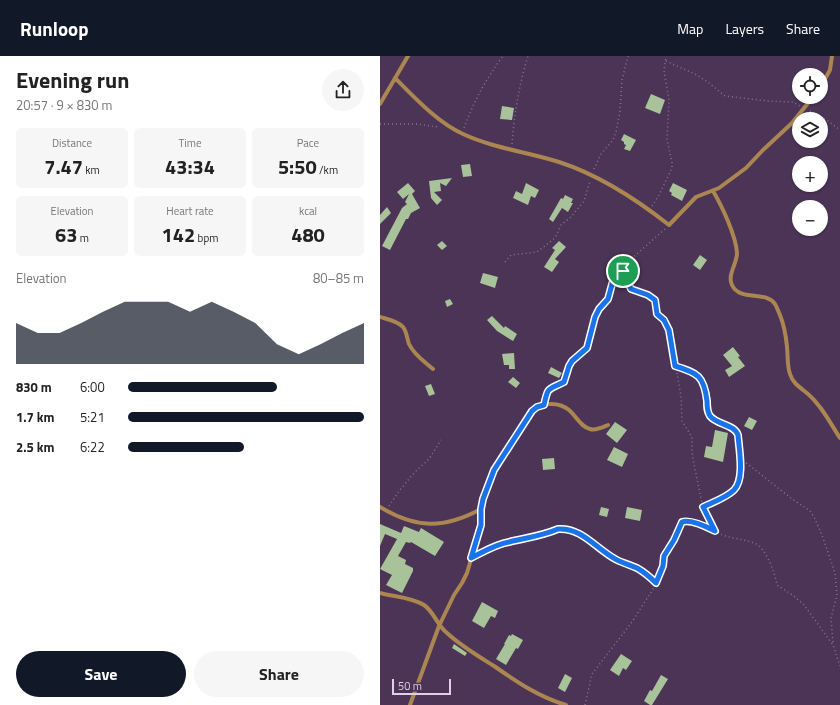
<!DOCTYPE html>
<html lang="en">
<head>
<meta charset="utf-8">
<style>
  body { margin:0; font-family:"Titillium Web",sans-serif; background:#f6f6f6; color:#222; height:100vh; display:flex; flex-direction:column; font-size:15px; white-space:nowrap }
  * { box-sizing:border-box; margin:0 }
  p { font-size:13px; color:#767676 }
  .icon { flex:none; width:22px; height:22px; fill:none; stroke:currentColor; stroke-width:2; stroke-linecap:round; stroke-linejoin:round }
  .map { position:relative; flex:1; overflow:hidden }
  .side { display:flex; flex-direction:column; background:#fff; width:380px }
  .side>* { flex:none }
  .buttons { position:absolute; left:412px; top:12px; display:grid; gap:8px }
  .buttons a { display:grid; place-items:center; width:36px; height:36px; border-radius:50%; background:#fff; box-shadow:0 1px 3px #0004; font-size:20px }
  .scale { position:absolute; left:12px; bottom:10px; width:59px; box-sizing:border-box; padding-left:4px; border:2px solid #ded0e5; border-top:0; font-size:11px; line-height:14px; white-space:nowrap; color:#ded0e5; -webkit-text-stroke:3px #4b3456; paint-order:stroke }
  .pin { position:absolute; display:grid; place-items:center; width:34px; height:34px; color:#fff; margin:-17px; border:2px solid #fff; border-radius:50%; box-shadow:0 1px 4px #0007 }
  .round { display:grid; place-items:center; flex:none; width:42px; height:42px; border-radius:21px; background:#f6f6f6 }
  .head { display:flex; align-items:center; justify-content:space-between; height:68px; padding:0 16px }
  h1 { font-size:22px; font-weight:700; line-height:30px }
  .figures { display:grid; grid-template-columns:repeat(3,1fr); gap:6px; height:68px; padding:4px 16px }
  .figures div { display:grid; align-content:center; border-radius:6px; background:#f6f6f6; text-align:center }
  .figures b { font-size:20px; font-weight:700 }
  .figures small { font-size:11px; font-weight:400 }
  .figures p { font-size:11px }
  .chart { height:112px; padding:8px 16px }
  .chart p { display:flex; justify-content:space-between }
  .chart svg { width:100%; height:72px; margin-top:4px; fill:#111827; opacity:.7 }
  .primary-button { display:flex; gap:8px; margin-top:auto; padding:8px 16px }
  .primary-button a { flex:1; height:46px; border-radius:24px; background:#111827; color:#fff; font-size:16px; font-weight:700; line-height:46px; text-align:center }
  .primary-button a+a { background:#f6f6f6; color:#222 }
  ul { padding:0 16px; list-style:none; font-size:13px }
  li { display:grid; grid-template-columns:64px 48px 1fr; align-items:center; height:30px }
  li i { height:10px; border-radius:5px; background:#111827 }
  header { display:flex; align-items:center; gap:24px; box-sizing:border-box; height:56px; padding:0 20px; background:#111827; color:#fff }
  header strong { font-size:19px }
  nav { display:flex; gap:22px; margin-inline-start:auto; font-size:14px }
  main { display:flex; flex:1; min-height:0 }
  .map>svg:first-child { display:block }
</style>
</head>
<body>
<header>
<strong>Runloop</strong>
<nav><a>Map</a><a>Layers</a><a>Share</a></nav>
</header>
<main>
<section class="side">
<div class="head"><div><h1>Evening run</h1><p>20:57 · 9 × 830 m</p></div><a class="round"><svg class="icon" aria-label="share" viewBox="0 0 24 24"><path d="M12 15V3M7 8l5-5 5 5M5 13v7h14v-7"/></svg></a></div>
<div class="figures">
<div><p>Distance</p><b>7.47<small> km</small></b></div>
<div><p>Time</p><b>43:34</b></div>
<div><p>Pace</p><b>5:50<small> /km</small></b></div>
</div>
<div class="figures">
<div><p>Elevation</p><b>63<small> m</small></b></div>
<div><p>Heart rate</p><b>142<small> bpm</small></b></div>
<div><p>kcal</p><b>480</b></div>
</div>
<div class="chart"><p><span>Elevation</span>80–85 m</p>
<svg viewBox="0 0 160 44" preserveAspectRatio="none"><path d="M0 44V19L10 25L20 25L30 19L40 12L50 6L60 6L70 6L80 12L90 6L100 12L110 19L120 32L130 38L140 32L150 25L160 19V44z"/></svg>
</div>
<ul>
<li><b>830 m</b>6:00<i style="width:63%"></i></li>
<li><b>1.7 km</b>5:21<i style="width:100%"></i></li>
<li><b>2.5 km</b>6:22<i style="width:49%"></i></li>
</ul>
<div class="primary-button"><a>Save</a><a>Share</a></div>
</section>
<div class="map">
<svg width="460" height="649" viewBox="0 0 460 649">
  <rect width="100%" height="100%" fill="#4b3456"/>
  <path fill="#a8c299" d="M271,38L285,44L280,58L265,52Z
    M122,50L134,52L132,64L120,63Z
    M244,78L256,84L250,95L244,93L246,89L244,88V86L241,84Z
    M90,108L92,120L83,121L81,109Z
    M72,122L66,130L60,127L61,135L54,136L62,144L57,149L51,142L49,125Z
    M28,127L35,135L32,138L40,152L31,157L28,163H26L10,194L2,190L22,152L27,148L25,146L29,138L23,143L17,136Z
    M146,127L159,134L155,142L151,140L148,149L133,142L136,135L142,138Z
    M293,127L307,134L302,145L291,139L292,137L289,135Z
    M185,139L193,143L191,147H193L188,156L182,152L173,166L169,163L181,142L183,143Z
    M7,151L11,157L0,168V159Z
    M62,185L67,190L62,194L57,189Z
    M179,185L186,191L175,203L179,206L172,216L164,211L175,194L172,192Z
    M320,199L327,204L320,214L313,209Z
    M103,217L118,221L115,232L100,227Z
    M70,243L73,248L67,251L65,245Z
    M112,260L124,272L125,270L137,278L133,285L117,275L107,264Z
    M353,291L360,300L358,301L365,310L349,321L345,314L352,310L343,299Z
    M134,297L135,313H129V309H124L122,298Z
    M171,311L182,317L179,322L168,317Z
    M133,321L140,327L136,332L128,326Z
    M51,328L55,338L49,340L45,330Z
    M369,361L377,365L372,374L364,370Z
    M235,366L247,374L237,387L226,378Z
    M335,374L348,377L343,406L324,401L326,390L332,391Z
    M234,391L248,398L242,411L227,404Z
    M174,402L175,413L163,414L162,403Z
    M221,451L229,453L227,461L219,459Z
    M247,451L262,454L260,465L245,462Z
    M0,468L21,477L24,470L39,476L41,472L64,486L55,500L31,486L30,487L26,486L18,500L26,504L25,508L33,512V515L22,537L6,529L12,519L0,513L17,483L5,478L0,490Z
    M102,546L118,555L115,562L111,560L104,572L92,565Z
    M132,578L143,584L138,593L136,592L126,609L116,603L125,588H124L129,579L131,580Z
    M74,588L87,597L85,600L72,592Z
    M241,598L252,605L246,614L243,612L239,620L230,614Z
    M185,618L192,622L185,636L178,632Z
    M281,619L288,623L272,649H270L264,645L270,634L272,635Z"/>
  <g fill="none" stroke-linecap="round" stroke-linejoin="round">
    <path stroke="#887591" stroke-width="1.5" stroke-dasharray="1 3" stroke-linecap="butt" d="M286,5L317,19L329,27L345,40L388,45L413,46L420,50
      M430,55L448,65L460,74
      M0,68H37L58,71
      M84,72C94,45 106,23 123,0
      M132,88C134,59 139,29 148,0
      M214,113L221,98L233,84L236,76L240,55L242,24L248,0
      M272,150L279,139L292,112V106L287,84L289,44L284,15L286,0
      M285,173L248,206C239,216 245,222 251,233L268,239L275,244L277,258L286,268L290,278L301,340L302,365L312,381V394L313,403L323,452L335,475
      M125,206L131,199L157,196L175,182L181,169L191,161L204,145L210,125
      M295,310C317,316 324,321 327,344C327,349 327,355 330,359C336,369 352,368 358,377C361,381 359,392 360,398C362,437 355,435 323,451
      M166,343L169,333L184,326L189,310L192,305L207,292L215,261L219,253L228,243L234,221L243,215
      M360,402L412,443L430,455L434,461L442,479L455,517L457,539L451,562L453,587
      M9,450L19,435L35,416L49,403L61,384
      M98,498L128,486L143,484L177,473C201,471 217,494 236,504C243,507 250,509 256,512C264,515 270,521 276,527
      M205,649L212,618L252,566L273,533L283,510L285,498L296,481L301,467L305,465C319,466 331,474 343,479C353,483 364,483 374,487C386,491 395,517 397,529L414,540L424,549L453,589L460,610"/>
    <path stroke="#ac8651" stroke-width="4" d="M15,22C34,41 58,67 83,78C113,92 147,96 179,106C219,119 256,143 289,169L316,141L339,132L366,112L383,94L412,67L433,41
      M441,30L450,14L452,0
      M0,48L28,0
      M333,135C342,150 356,180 357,197C357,208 347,219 352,229C360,246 385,234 395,248C397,251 398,255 400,259C404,269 406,280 407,291C408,300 407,310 410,318C413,328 421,332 428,338C442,350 450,367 460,382
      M0,261C7,263 18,265 23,271C27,276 27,283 29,288C34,299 45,306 53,313
      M0,451C36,473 64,473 101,453
      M0,537C15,541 30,541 44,549C54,556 57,569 67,577C81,590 98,600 114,610C137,626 159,641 186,649
      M30,649L59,570L74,539L82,527L87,517L101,469V453L103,443L114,414L150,358C158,346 178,345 189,354C196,360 201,371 210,373C216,375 223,371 228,369"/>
  </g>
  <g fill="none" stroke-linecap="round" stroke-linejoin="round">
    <g stroke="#fff" stroke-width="8">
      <path id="route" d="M243,215L251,233L268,239L275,244L277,258L284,264L289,274L295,310C318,317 324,320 327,345C327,351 327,356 330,360C337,369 354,368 358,379C359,393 365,423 354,434C346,442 333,446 323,451L335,475C327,471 310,463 302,466L294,484L284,500L283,510L276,527C270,521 264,516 257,512C250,509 243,507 237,504C217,494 202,471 178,473C162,480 145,482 129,486C116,488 103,496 91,502L101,469V453L103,443L114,414L152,355L157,351L164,349C168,330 168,334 184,326L189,310L192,305L207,292L215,261L219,253L228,243L234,221Z"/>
    </g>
    <use href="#route" stroke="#1a73e8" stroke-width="5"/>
  </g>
</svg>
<div class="buttons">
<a><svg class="icon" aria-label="locate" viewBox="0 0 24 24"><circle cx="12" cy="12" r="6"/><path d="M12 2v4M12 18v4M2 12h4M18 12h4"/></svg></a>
<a><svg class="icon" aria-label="layers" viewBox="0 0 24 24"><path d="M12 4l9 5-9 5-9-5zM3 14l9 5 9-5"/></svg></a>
<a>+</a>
<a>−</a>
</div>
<div class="scale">50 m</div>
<div class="pin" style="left:243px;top:215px;background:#1e9e55"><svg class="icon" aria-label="arrive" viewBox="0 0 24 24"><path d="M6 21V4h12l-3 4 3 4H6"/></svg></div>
</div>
</main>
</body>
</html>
